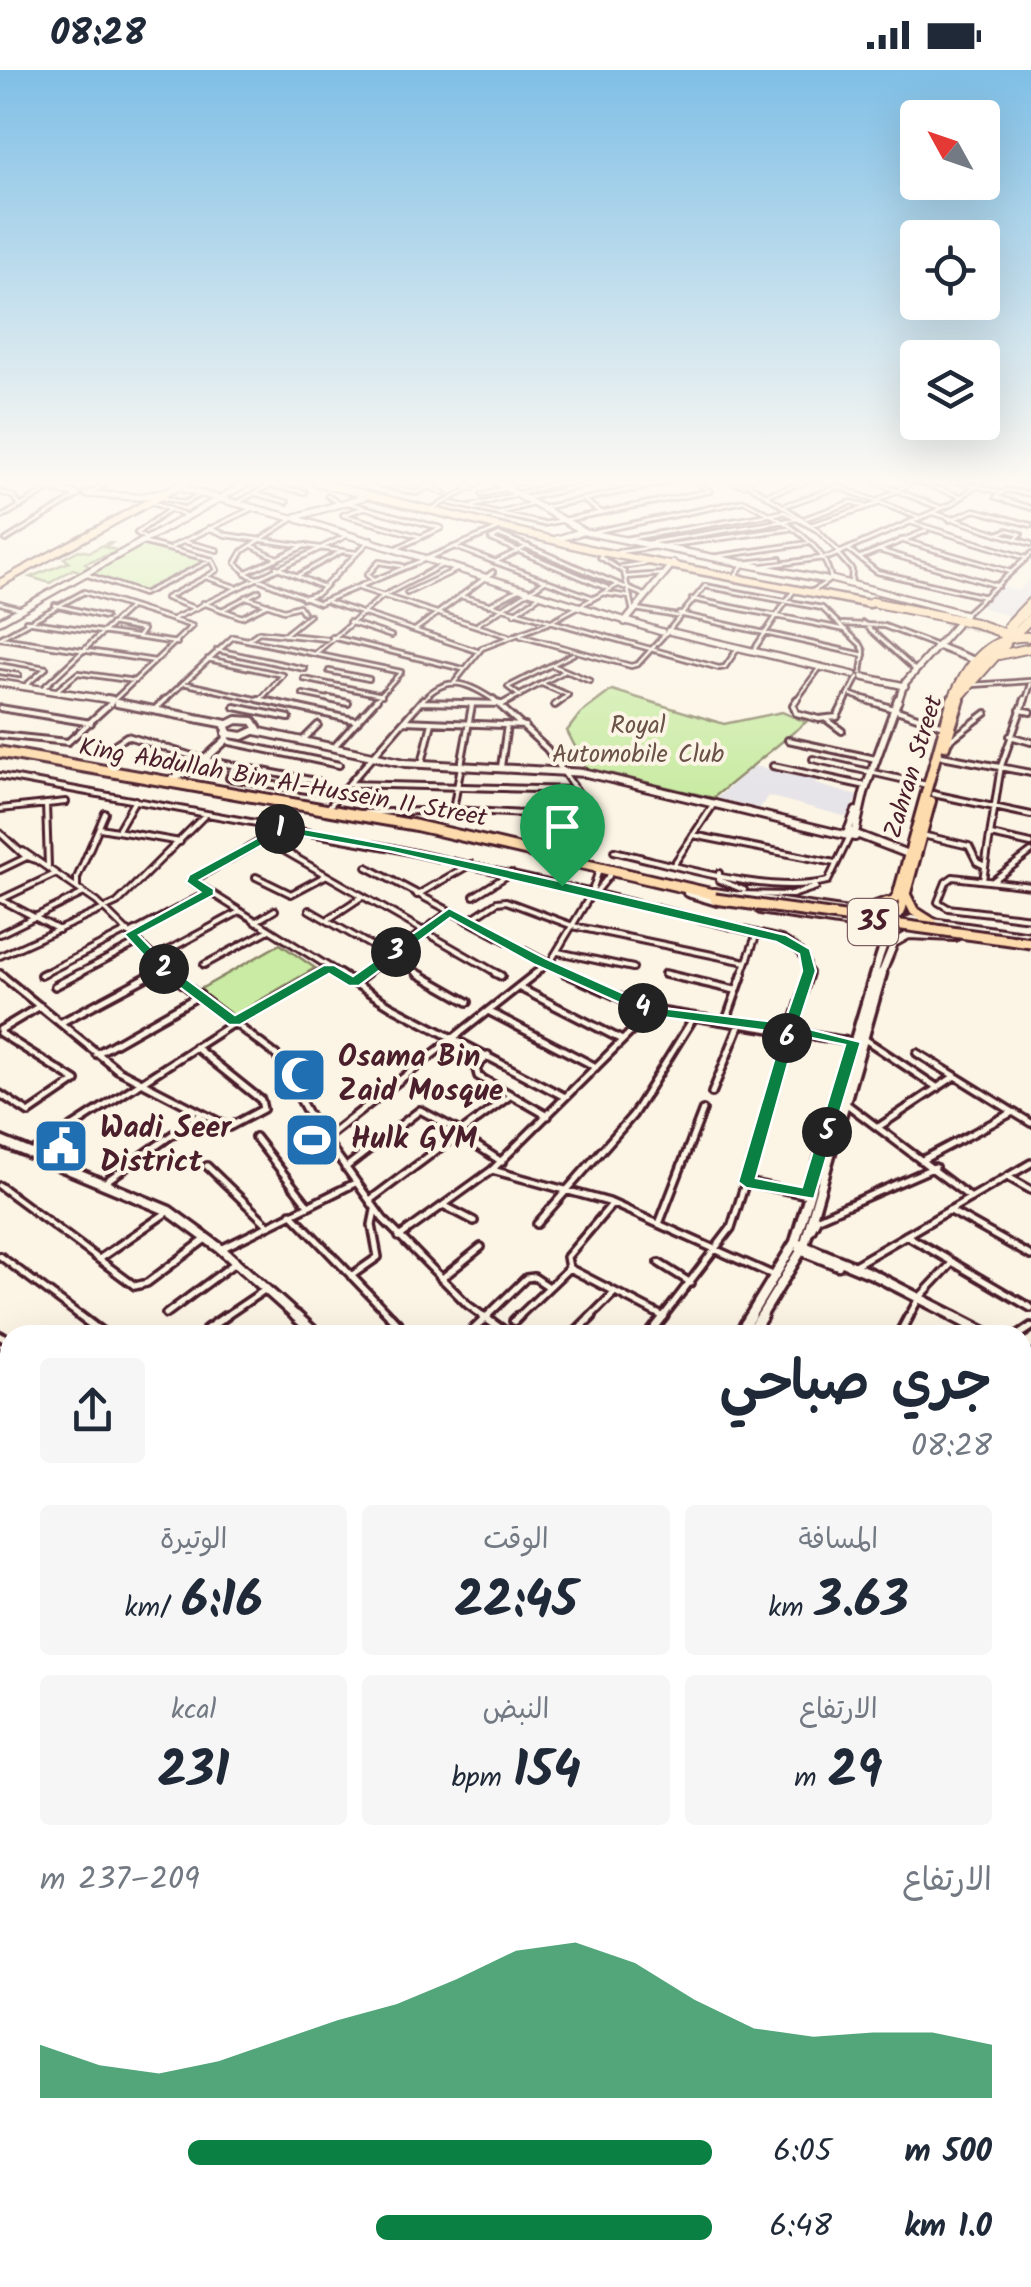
<!DOCTYPE html>
<html lang="ar">
<head>
<meta charset="utf-8">
<style>
  body { margin:0; font-family:Kalam,"Playpen Sans Arabic",sans-serif; background:#f6f6f7; color:#1f2937; direction:rtl; height:100vh; display:flex; flex-direction:column; font-size:38px; white-space:nowrap }
  * { box-sizing:border-box; margin:0 }
  p { font-size:32px; color:#747a83 }
  .icon { flex:none; width:55px; height:55px; fill:none; stroke:currentColor; stroke-width:2; stroke-linecap:round; stroke-linejoin:round }
  .map { position:relative; flex:1; overflow:hidden; direction:ltr }
  .details { position:absolute; left:0px; top:1255px; width:1032px; height:962px; display:flex; flex-direction:column; background:#fff; border-radius:30px 30px 0 0; box-shadow:0 10px 40px #0002; direction:rtl }
  .details>* { flex:none }
  .needle { width:65px; rotate:310deg }
  .fabs { position:absolute; left:900px; top:30px; display:grid; gap:20px }
  .fabs a { display:grid; place-items:center; width:100px; height:100px; border-radius:10px; background:#fff; box-shadow:0 10px 40px #0002; font-size:50px }
  .pin { position:absolute; display:grid; place-items:center; width:85px; height:85px; color:#fff; margin:-102px -42px; border-radius:50% 50% 50% 0; rotate:-45deg; box-shadow:0 0 10px #0007 }
  .pin .icon { rotate:45deg }
  .km { position:absolute; width:50px; height:50px; margin:-25px; border-radius:50%; background:#222; color:#fff; font-size:28px; line-height:50px; text-align:center }
  .round { display:grid; place-items:center; flex:none; width:105px; height:105px; border-radius:10px; background:#f6f6f7 }
  .headline { display:flex; align-items:center; justify-content:space-between; height:170px; padding:0 40px }
  h1 { font-size:55px; font-weight:600; line-height:75px }
  .stats { display:grid; grid-template-columns:repeat(3,1fr); gap:15px; height:170px; padding:10px 40px }
  .stats div { display:grid; align-content:center; border-radius:10px; background:#f6f6f7; text-align:center }
  .stats b { font-size:50px; font-weight:600 }
  .stats small { font-size:28px; font-weight:400 }
  .stats p { font-size:28px }
  .chart { height:280px; padding:20px 40px }
  .chart p { display:flex; justify-content:space-between }
  .chart svg { width:100%; height:180px; margin-top:10px; fill:#0b8043; opacity:.7 }
  ul { padding:0 40px; list-style:none; font-size:32px }
  li { display:grid; grid-template-columns:160px 120px 1fr; align-items:center; height:75px }
  li i { height:25px; border-radius:12px; background:#0b8043 }
  .status { display:flex; justify-content:space-between; align-items:center; height:70px; padding:0 50px; background:#fff; direction:ltr }
  .status svg { height:28px; fill:currentColor }
  .map>svg:first-child { display:block }
</style>
</head>
<body>
<div class="status"><b>08:28</b><svg viewBox="0 0 49 12"><path d="M0 12V9h3v3zM5 12V6h3v6zM10 12V3h3v9zM15 12V0h3v12zM26 1h20v11H26zM47 4h2v5h-2z"/></svg></div>
<div class="map">
<svg width="1031" height="2217" viewBox="0 0 1031 2217">
  <rect width="100%" height="100%" fill="#fcf5e5"/>
  <filter id="ink" filterUnits="userSpaceOnUse"><feTurbulence type="fractalNoise" baseFrequency=".01" numOctaves="2"/><feDisplacementMap in="SourceGraphic" scale="20" xChannelSelector="R" yChannelSelector="G"/><feConvolveMatrix kernelMatrix="1 2 1 2 8 2 1 2 1" color-interpolation-filters="sRGB"/></filter>
  <g filter="url(#ink)">
    <path fill="#e6e4e8" d="M1031,508V528L1012,547L979,536L999,515L1018,521Z
      M753,696L818,708L815,714L858,726L847,747L768,726L760,738L717,728Z"/>
    <path fill="#c9eba3" stroke="#8a8567" stroke-width="2.5" d="M109,472L112,473L105,477L119,481L85,493L90,498L82,502L73,499L50,513L30,507L69,492L64,488L79,480L89,482Z
      M141,475L205,489L208,491L143,522L88,504Z
      M612,620L724,654L782,642L806,652L713,728L586,698L567,661L580,644Z
      M280,874L315,898L235,945L227,944L197,921Z"/>
    <g fill="none" stroke-linecap="round" stroke-linejoin="round">
      <path stroke="#d8cac0" stroke-width="8" stroke-dasharray="8 4" stroke-linecap="butt" d="M945,551L990,561"/>
      <g stroke="#4a1f2b" stroke-width="8">
        <path id="street-far4" d="M371,412L416,423L439,412
          M417,412L444,423
          M457,412L472,418
          M733,412L745,415
          M746,412L811,455L880,433
          M826,412L917,447
          M875,412L941,438
          M919,412L963,427
          M961,412L1002,423
          M508,416L521,412
          M0,422L14,427L21,437
          M89,423L108,412
          M257,424L287,432
          M1031,424L1007,420L996,427L1031,438
          M482,425L510,417
          M765,425L805,412
          M328,426L341,434
          M159,427L184,433L202,424
          M528,428L600,412
          M585,431L601,443
          M877,431L913,412
          M150,432L187,446
          M237,433L270,415L305,422
          M348,433L441,458L397,478
          M450,433L544,454L710,421L696,412
          M473,436L562,412
          M784,436L838,417
          M546,437L670,412
          M363,438L343,445L422,467
          M432,439L482,412
          M783,441L817,460L840,483
          M500,443L533,434
          M934,443L1031,474
          M0,448L48,420
          M806,448L852,432L864,436
          M291,450L243,481L236,493L249,505L319,533L498,459
          M950,450L975,440L1031,455
          M910,452L1026,488
          M209,458L226,465L356,483
          M592,462L744,431C777,447 824,470 831,509
          M999,464L1007,460L1021,464L1015,469
          M146,469L137,463L169,440
          M491,469L500,465L646,526
          M491,469L607,518
          M625,469L785,442
          M6,470L77,426
          M901,470L1011,502
          M186,472L217,480
          M647,473L797,449
          M253,476L277,488
          M172,477L251,439
          M455,477L593,528
          M848,479L877,502L985,527
          M878,480L998,516
          M602,482L600,487L624,502L633,542
          M618,482L789,459
          M838,484L852,500L851,514
          M712,487L809,473
          M859,488L926,461
          M495,492L528,476
          M763,496L830,487L952,434L981,412
          M276,497L323,517
          M621,497L647,493
          M245,503L306,475
          M85,504L143,524L212,490L141,472
          M736,505L744,493L780,489
          M297,506L342,481
          M206,507L217,500L212,490
          M625,507L663,504
          M373,510L367,505L379,492L402,496
          M359,518L508,566
          M813,521L828,511
          M407,523L458,499
          M527,523L546,510
          M603,523L630,527
          M460,526L719,598L725,597L738,578
          M246,527L284,540L299,536L303,542
          M303,528L318,523L371,469
          M692,529L846,560
          M328,532L477,581
          M0,533L21,539
          M203,533L242,547L268,534
          M55,535L105,547
          M489,535L517,520
          M194,538L166,528L206,507L235,517
          M636,539L677,546
          M222,540L259,521
          M514,543L538,527
          M679,544L864,585
          M965,544L1031,484
          M173,549L348,465
          M26,551L177,573
          M349,552L391,566
          M863,553L914,599
          M111,554L143,560L138,567
          M478,554L526,523
          M843,554L884,556L937,576
          M415,560L493,502
          M668,561L705,516L822,538L861,575L864,581L861,603
          M284,565L309,545
          M521,566L631,596L638,594L666,563
          M332,567L463,599
          M0,568L84,522L192,556L114,630
          M0,568L155,591
          M249,569L259,562L327,569
          M217,580L305,599
          M753,581L794,520
          M316,583L383,526L444,494
          M208,589L283,605L261,629
          M0,590L46,598
          M552,595L590,611
          M329,601L369,609
          M0,602L19,605
          M304,609L382,625
          M183,613L269,632
          M454,613L482,578L548,553L618,515
          M542,614L568,625L559,632
          M972,615L1031,611
          M24,617L46,598
          M41,620L129,538
          M56,621L78,603L135,611
          M303,624L342,632
          M852,625L872,632
          M520,626L508,617L573,584
          M163,632L233,567L401,602L374,632
          M421,632C447,602 468,613 497,632
          M507,632L565,601
          M795,632L821,596
          M845,632L858,607
          M1025,632L1031,614"/>
      </g>
      <g stroke="#4a1f2b" stroke-width="10">
        <path id="street-far3" d="M258,629L358,651
          M329,629L348,633
          M797,629L793,635L796,643L819,649L837,647L846,629
          M864,629L944,656
          M421,632L503,634L512,629
          M555,635L563,629
          M235,637L289,648
          M0,638L91,653
          M155,639L166,629
          M1020,640L1031,642
          M826,649L842,661
          M404,651L525,656
          M0,665L68,672L111,633
          M1010,666L1031,672
          M788,670L876,689
          M302,671L318,655
          M949,671L986,643
          M230,672L339,695
          M115,674L127,666L205,690L321,712L314,720H307L229,708L234,696
          M155,674L141,689L171,697
          M333,678L377,629
          M942,686L1031,703
          M813,689L927,715
          M422,693L432,653
          M773,696L866,716
          M501,697L507,655
          M0,706L392,778L588,822
          M349,714L576,720
          M933,724L1031,745
          M46,734L48,796
          M0,739L66,732
          M327,739L423,629
          M453,740L472,635
          M360,743L453,740L582,747L593,744L547,679L493,629
          M100,758L180,772
          M119,758L135,730
          M281,759L192,811L342,905
          M0,763L25,786L36,790
          M693,765L835,793
          M922,765L969,776L977,792L985,796
          M991,765L1031,774
          M267,771L500,905
          M23,781L97,832L172,905
          M614,781C676,795 766,826 828,811L849,768
          M674,794L714,734
          M367,797L570,905
          M0,800L27,787
          M719,803V810L744,820
          M256,807L291,824L325,806
          M983,810L1001,696L1025,629
          M994,810L1031,782
          M1031,816L953,807L946,812L938,832L948,838L1031,848
          M77,818V808L105,743
          M590,821L598,824L590,826Z
          M592,821L598,803
          M596,822L609,806
          M598,824L781,869C798,878 808,885 808,905
          M739,824L792,825L816,817
          M417,825L471,794
          M474,826L511,803
          M0,829L59,860
          M0,830L55,804
          M309,840L422,905
          M327,850L360,828
          M468,851L497,832L506,831L573,856L746,892
          M255,852L275,840
          M0,864L84,823
          M130,864L209,822
          M558,882L633,898
          M0,886L117,833L206,744
          M154,888L239,842
          M204,895L269,860
          M665,904L670,905
          M41,905L128,861
          M76,905L139,872
          M149,905L163,898
          M316,905L329,898
          M364,905L449,842
          M533,905L551,891L590,826
          M742,905L757,863"/>
      </g>
      <g stroke="#4a1f2b" stroke-width="12">
        <path id="street-far2" d="M169,903L276,985L312,1051L383,1149L468,1235L486,1248
          M338,903L391,936L565,1027
          M417,903L468,932
          M495,903L501,906
          M565,903L645,939L853,972
          M0,904L118,1000L229,1057L263,1039L261,1030L195,977
          M665,904L735,920
          M41,905L45,903
          M355,912L367,903
          M55,916L80,903
          M518,917L622,970
          M488,941L596,997
          M726,951L743,903
          M60,953L154,903
          M0,960L40,936
          M0,963L76,1011L29,1043L0,1024
          M863,968L938,1018
          M786,977L809,903
          M96,984L200,925
          M488,985L476,998L478,1006L548,1046
          M955,1006L1013,1042
          M712,1023L740,954
          M844,1032L971,1128
          M880,1056L955,1006L917,983
          M461,1062L511,1025
          M459,1064L502,1092
          M255,1067L308,1135
          M325,1069L536,903
          M33,1082L235,952L321,903
          M924,1089L1013,1042L1031,1053
          M207,1096L268,1155
          M345,1098L420,1040L461,1062L370,1130
          M492,1100L609,1132L775,1206
          M1008,1107L1031,1120
          M105,1112L200,1045
          M747,1112L807,1125
          M0,1116L135,1216L147,1213L207,1168
          M445,1136L474,1151
          M949,1140L1031,1186
          M291,1143L392,1248
          M537,1154L633,1045L694,947
          M659,1154L703,1040
          M811,1161L818,1148L935,1097
          M906,1165L1031,1238
          M399,1167L492,1100L652,941
          M221,1179L355,1113
          M0,1186L83,1248
          M99,1189L169,1141
          M659,1193L691,1213
          M853,1196L1031,1093
          M569,1198L664,1247
          M569,1198L567,1187L612,1134
          M351,1206L378,1187L372,1155L375,1140
          M441,1209L481,1177
          M166,1244L236,1192
          M223,1248L266,1219
          M485,1248L526,1208L534,1207L549,1217
          M517,1248L569,1198
          M589,1248L615,1222
          M662,1248L731,1158L793,961
          M908,1248L919,1228L953,1192"/>
      </g>
      <g stroke="#4a1f2b" stroke-width="14">
        <path id="street-far1" d="M80,1246L105,1265
          M390,1246L408,1265
          M483,1246L509,1265
          M514,1251L519,1246
          M213,1265L207,1259L226,1246
          M468,1265L488,1246
          M573,1265L592,1246
          M649,1265L664,1246
          M824,1265H840
          M899,1265L909,1246
          M1019,1265L1031,1257
          M0,1266L10,1272
          M0,1284L10,1282
          M1022,1511L1031,1512
          M1022,1630L1031,1632"/>
      </g>
      <g stroke="#4a1f2b" stroke-width="15">
        <path id="street" d="M0,1718L10,1699
          M0,1769L10,1774
          M1022,1786L1031,1793
          M1022,1835L1031,1842
          M0,1860L10,1859
          M1022,1924L1031,1936
          M121,2208L122,2217
          M215,2208L216,2217
          M370,2208L376,2217
          M476,2208L482,2217
          M600,2208L606,2217
          M696,2208L701,2217
          M826,2208L830,2217
          M809,2217L826,2208"/>
      </g>
      <g stroke="#4a1f2b" stroke-width="10">
        <path id="secondary-far4" d="M27,412L77,425
          M495,412L585,462L826,510
          M179,418L292,448
          M86,424L139,427L161,423
          M296,447L367,426
          M297,449L662,562
          M557,469L581,462
          M831,509L965,544L961,551
          M0,551L249,412
          M625,552L673,493
          M668,561L854,605
          M937,576L976,591
          M863,607L905,616
          M0,613L112,630
          M898,632L904,614L956,555"/>
      </g>
      <g stroke="#4a1f2b" stroke-width="12">
        <path id="secondary-far3" d="M107,629L112,630
          M117,633L227,654
          M237,650L253,651L258,659L243,666L229,664L225,656Z
          M256,661L405,693L586,703L844,765
          M168,711L195,698L227,669L226,663
          M848,761L856,741
          M850,761L855,763V767L844,765Z
          M855,763L864,723L898,629
          M856,764L908,784
          M714,822L855,843L877,842
          M687,823L717,832
          M760,840L877,858L890,856L901,841
          M860,858L882,877
          M909,865L955,867
          M874,905C882,880 884,859 911,849L1031,866
          M881,905L894,873L914,862L916,853"/>
      </g>
      <g stroke="#4a1f2b" stroke-width="15">
        <path id="secondary-far2" d="M0,1071L169,1141L221,1179L298,1248
          M799,1174L872,1204L958,1248
          M800,1180L838,1195
          M749,1248L795,1172L875,903
          M760,1248L804,1176L882,903"/>
      </g>
      <g stroke="#4a1f2b" stroke-width="16">
        <path id="secondary-far1" d="M296,1246L317,1265
          M953,1246L990,1265
          M738,1265L751,1246
          M750,1265L762,1246
          M1022,1283L1031,1288
          M0,1341L10,1348
          M0,1355L10,1364
          M0,1540L10,1529
          M0,1554L10,1545"/>
      </g>
      <g stroke="#4a1f2b" stroke-width="19">
        <path id="secondary" d="M1022,1734L1031,1737
          M0,1966L10,1951
          M0,1987L10,1973
          M1022,2085L1031,2102
          M926,2208L931,2217"/>
      </g>
      <g stroke="#4a1f2b" stroke-width="11">
        <path id="primary-far1" d="M315,412L602,482L870,534
          M0,513L186,412
          M1014,555L1031,538
          M951,632L996,575
          M959,632L961,626"/>
      </g>
      <g stroke="#4a1f2b" stroke-width="14">
        <path id="primary" d="M945,676L960,629
          M905,823L914,841L933,853
          M883,840L897,827L952,629
          M901,841L931,731
          M855,843L887,832"/>
      </g>
      <g stroke="#4a1f2b" stroke-width="12">
        <path id="highway-far1" d="M872,532L975,553L1003,563L1006,574L962,624
          M1000,563L1018,561L1031,548
          M1015,566L1008,556L1031,532
          M999,585L1031,578
          M955,624C970,591 992,564 1031,567"/>
      </g>
      <g stroke="#4a1f2b" stroke-width="15">
        <path id="highway" d="M0,682L414,755L717,825"/>
      </g>
      <use href="#street-far4" stroke="#fcf5e5" stroke-width="2.5"/>
      <use href="#street-far3" stroke="#fcf5e5" stroke-width="4"/>
      <use href="#street-far2" stroke="#fcf5e5" stroke-width="5"/>
      <use href="#street-far1" stroke="#fcf5e5" stroke-width="6"/>
      <use href="#street" stroke="#fcf5e5" stroke-width="8"/>
      <use href="#secondary-far4" stroke="#fcf5e5" stroke-width="5"/>
      <use href="#secondary-far3" stroke="#fcf5e5" stroke-width="6"/>
      <use href="#secondary-far2" stroke="#fcf5e5" stroke-width="8"/>
      <use href="#secondary-far1" stroke="#fcf5e5" stroke-width="9"/>
      <use href="#secondary" stroke="#fcf5e5" stroke-width="11"/>
      <use href="#primary-far1" stroke="#fedbac" stroke-width="6"/>
      <use href="#primary" stroke="#fedbac" stroke-width="8"/>
      <use href="#highway-far1" stroke="#fedbac" stroke-width="8"/>
      <use href="#highway" stroke="#fedbac" stroke-width="9"/>
      <g stroke="#4a1f2b" stroke-width="15" stroke-linecap="butt">
        <path id="highway-bridge" d="M715,829L1031,873"/>
      </g>
      <use href="#highway-bridge" stroke="#fedbac" stroke-width="9"/>
    </g>
  </g>
  <linearGradient id="sky" x2="0" y2="1"><stop stop-color="#7fbfe6"/><stop offset="0.57" stop-color="#fefaf3"/><stop offset="1" stop-color="#fefaf3" stop-opacity="0"/></linearGradient>
  <rect width="1031" height="723" fill="url(#sky)"/>
  <path fill="#0b8043" stroke="#fff" stroke-width="2.5" fill-rule="evenodd" d="M281,755C451,784 619,824 786,865L810,879L816,901L798,956L861,972L814,1129L746,1118L738,1112L782,963L646,945L535,895L450,848L359,916H349L329,904L240,955H229L158,901L124,864L200,822L186,812L189,805ZM284,763L392,782L776,872L799,884L802,901L784,953L654,937L545,888L449,838L353,906L334,895H324L235,945L168,895L139,865L214,825V819L200,810ZM796,965L845,975L802,1117L756,1108Z"/>
  <defs>
    <g id="mosque-square" transform="scale(2.875)"><rect x="-9" y="-9" width="18" height="18" rx="4" fill="#1f6fb2" stroke="#fcf5e5"/><path d="M3.5-4.9A6 6 0 1 0 3.5 4.9A5 5 0 1 1 3.5-4.9Z" fill="#fff"/></g>
    <g id="stadium-square" transform="scale(2.875)"><rect x="-9" y="-9" width="18" height="18" rx="4" fill="#1f6fb2" stroke="#fcf5e5"/><path d="M0-5a6.5 5 0 1 0 0 10a6.5 5 0 1 0 0-10ZM-3.5-1.8h7v3.6h-7Z" fill="#fff"/></g>
    <g id="civic-square" transform="scale(2.875)"><rect x="-9" y="-9" width="18" height="18" rx="4" fill="#1f6fb2" stroke="#fcf5e5"/><path d="M-.6-6.5H3V-4.5H.6V-3L4-1V1h2V6H-6V1h2V-1L-.6-3ZM-1.2 2.5V6h2.4V2.5Z" fill="#fff"/></g>
  </defs>
  <g fill-rule="evenodd">
    <use href="#mosque-square" x="299" y="1005"/>
    <use href="#stadium-square" x="312" y="1070"/>
    <use href="#civic-square" x="61" y="1076"/>
  </g>
  <g text-anchor="middle" dominant-baseline="central" stroke-width="8" stroke-linejoin="round" paint-order="stroke">
    <g font-size="25" fill="#6a5249" stroke="#fcf5e5">
      <text x="638" y="656">Royal<tspan x="638" dy="29">Automobile Club</tspan></text>
    </g>
    <g font-size="25" fill="#4a1f2b" stroke="#fcf5e5">
      <text transform="translate(914 697) rotate(-73)">Zahran Street</text>
      <text transform="translate(283 713) rotate(10)">King Abdullah Bin Al-Hussein II Street</text>
    </g>
    <rect fill="#fcf5e5" stroke="#7f5f63" stroke-width="2.5" x="848" y="829" width="50" height="46" rx="8"/>
    <g font-size="28" font-weight="bold" fill="#4a1f2b">
      <text x="873" y="852">35</text>
    </g>
    <g font-size="30" font-weight="bold" fill="#4a1f2b" stroke="#fcf5e5" text-anchor="start">
      <text x="338" y="988">Osama Bin<tspan x="338" dy="34">Zaid Mosque</tspan></text>
      <text x="100" y="1059">Wadi Seer<tspan x="100" dy="34">District</tspan></text>
      <text x="351" y="1070">Hulk GYM</text>
    </g>
  </g>
</svg>
<div class="fabs">
<a><svg class="needle" viewBox="-14 -14 28 28"><path d="M0-13l5 13h-10z" fill="#e53935"/><path d="M0 13l5-13h-10z" fill="#747a83"/></svg></a>
<a><svg class="icon" aria-label="locate" viewBox="0 0 24 24"><circle cx="12" cy="12" r="6"/><path d="M12 2v4M12 18v4M2 12h4M18 12h4"/></svg></a>
<a><svg class="icon" aria-label="layers" viewBox="0 0 24 24"><path d="M12 4l9 5-9 5-9-5zM3 14l9 5 9-5"/></svg></a>
</div>
<div class="pin" style="left:562px;top:816px;background:#1e9e55"><svg class="icon" aria-label="arrive" viewBox="0 0 24 24"><path d="M6 21V4h12l-3 4 3 4H6"/></svg></div>
<b class="km" style="left:280px;top:759px">1</b>
<b class="km" style="left:164px;top:899px">2</b>
<b class="km" style="left:396px;top:882px">3</b>
<b class="km" style="left:643px;top:938px">4</b>
<b class="km" style="left:827px;top:1062px">5</b>
<b class="km" style="left:787px;top:968px">6</b>
<section class="details">
<div class="headline"><div><h1>جري صباحي</h1><p>08:28</p></div><a class="round"><svg class="icon" aria-label="share" viewBox="0 0 24 24"><path d="M12 15V3M7 8l5-5 5 5M5 13v7h14v-7"/></svg></a></div>
<div class="stats">
<div><p>المسافة</p><b>3.63<small> km</small></b></div>
<div><p>الوقت</p><b>22:45</b></div>
<div><p>الوتيرة</p><b>6:16<small> /km</small></b></div>
</div>
<div class="stats">
<div><p>الارتفاع</p><b>29<small> m</small></b></div>
<div><p>النبض</p><b>154<small> bpm</small></b></div>
<div><p>kcal</p><b>231</b></div>
</div>
<div class="chart"><p><span>الارتفاع</span>209–237 m</p>
<svg viewBox="0 0 160 44" preserveAspectRatio="none"><path d="M0 44V31L10 36L20 38L30 35L40 30L50 25L60 21L70 15L80 8L90 6L100 11L110 20L120 27L130 29L140 28L150 28L160 31V44z"/></svg>
</div>
<ul>
<li><b>500 m</b>6:05<i style="width:78%"></i></li>
<li><b>1.0 km</b>6:48<i style="width:50%"></i></li>
</ul>
</section>
</div>
</body>
</html>
